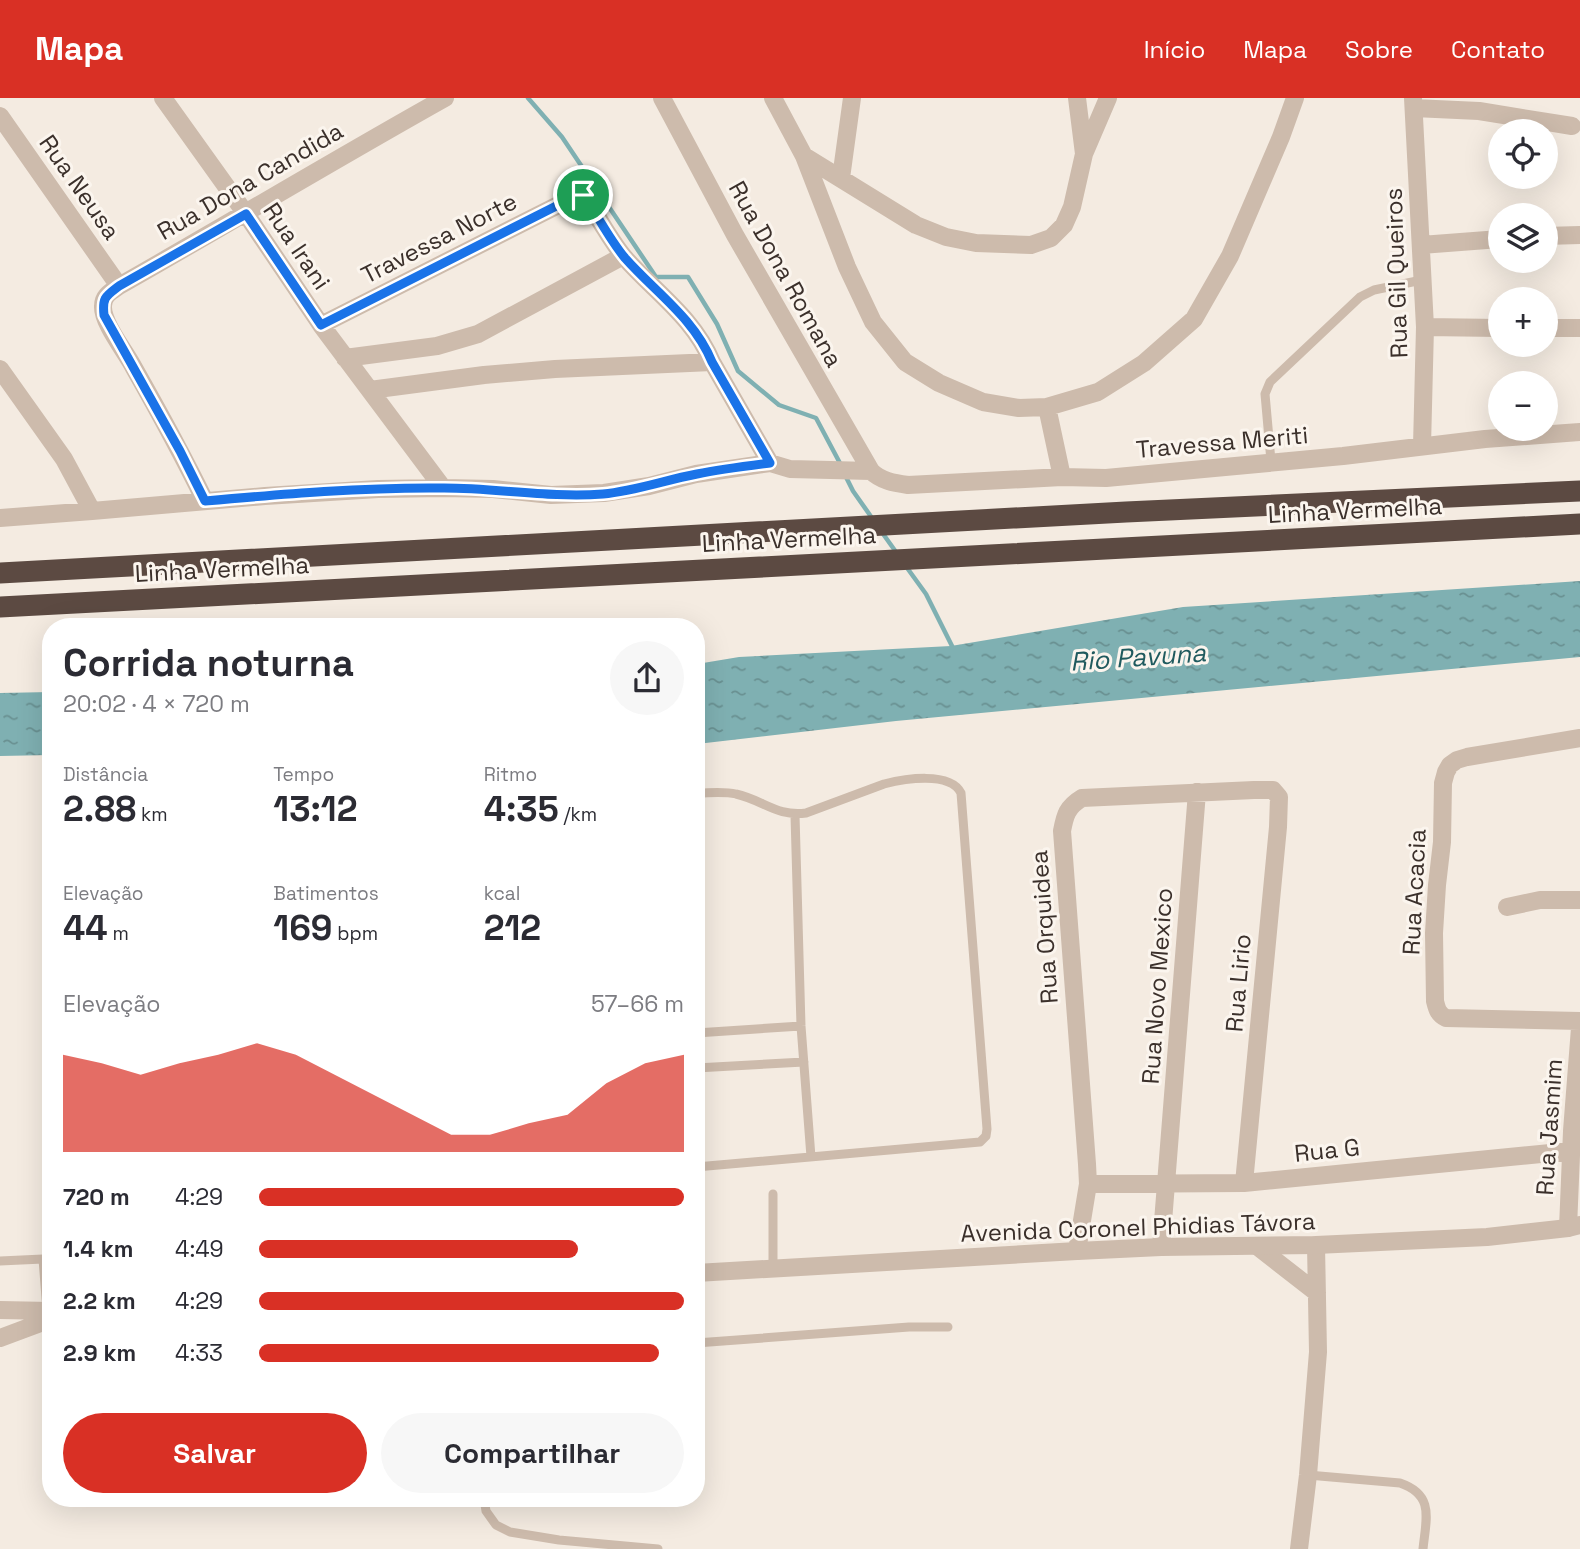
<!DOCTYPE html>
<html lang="pt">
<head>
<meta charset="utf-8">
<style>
  body { margin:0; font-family:"Space Grotesk",sans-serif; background:#f7f7f7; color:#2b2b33; height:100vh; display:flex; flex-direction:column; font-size:26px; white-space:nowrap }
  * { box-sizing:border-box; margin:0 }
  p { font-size:23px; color:#7c7c81 }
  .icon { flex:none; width:38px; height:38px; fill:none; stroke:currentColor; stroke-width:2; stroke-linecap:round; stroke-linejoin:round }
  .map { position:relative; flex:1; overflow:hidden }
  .panel { position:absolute; left:42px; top:520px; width:663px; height:889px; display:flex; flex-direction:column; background:#fff; border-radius:28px; box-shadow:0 7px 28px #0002 }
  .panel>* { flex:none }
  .buttons { position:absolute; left:1488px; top:21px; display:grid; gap:14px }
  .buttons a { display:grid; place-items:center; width:70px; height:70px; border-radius:50%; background:#fff; box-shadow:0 7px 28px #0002; font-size:35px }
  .pin { position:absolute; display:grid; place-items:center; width:60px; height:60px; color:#fff; margin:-30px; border:4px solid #fff; border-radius:50%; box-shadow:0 2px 7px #0007 }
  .round { display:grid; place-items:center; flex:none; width:74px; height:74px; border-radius:37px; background:#f7f7f7 }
  .head { display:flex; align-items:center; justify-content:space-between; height:119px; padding:0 21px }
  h1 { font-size:38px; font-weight:600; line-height:52px }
  .figures { display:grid; grid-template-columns:repeat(3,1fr); gap:10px; height:119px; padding:7px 21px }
  .figures div { display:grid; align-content:center }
  .figures b { font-size:35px; font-weight:600 }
  .figures small { font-size:19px; font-weight:400 }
  .figures p { font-size:19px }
  .chart { height:196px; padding:14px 21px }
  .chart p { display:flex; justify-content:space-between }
  .chart svg { width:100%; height:126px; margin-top:7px; fill:#d93025; opacity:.7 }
  .primary-button { display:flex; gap:14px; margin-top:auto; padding:14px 21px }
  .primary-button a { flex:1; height:80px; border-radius:42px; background:#d93025; color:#fff; font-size:28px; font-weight:600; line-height:80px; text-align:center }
  .primary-button a+a { background:#f7f7f7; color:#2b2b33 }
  ul { padding:0 21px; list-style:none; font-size:23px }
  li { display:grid; grid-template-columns:112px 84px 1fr; align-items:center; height:52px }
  li i { height:18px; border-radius:9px; background:#d93025 }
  header { display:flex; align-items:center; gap:42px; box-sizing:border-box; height:98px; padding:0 35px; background:#d93025; color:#fff }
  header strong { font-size:33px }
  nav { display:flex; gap:38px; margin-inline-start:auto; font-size:24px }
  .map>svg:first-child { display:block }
</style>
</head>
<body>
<header>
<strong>Mapa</strong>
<nav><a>Início</a><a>Mapa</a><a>Sobre</a><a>Contato</a></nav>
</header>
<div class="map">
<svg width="1580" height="1451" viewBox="0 0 1580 1451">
  <defs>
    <pattern id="water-ripples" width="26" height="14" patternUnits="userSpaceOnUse" patternTransform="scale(1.75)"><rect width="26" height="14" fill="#7fb0b2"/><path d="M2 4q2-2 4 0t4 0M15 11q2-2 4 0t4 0" fill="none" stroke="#699091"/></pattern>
  </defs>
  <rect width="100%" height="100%" fill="#f4ebe1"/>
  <path fill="url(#water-ripples)" d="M1580,483V559L896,623L697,646V566L739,559L951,548L1183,509Z
    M51,594V657L0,658V595Z"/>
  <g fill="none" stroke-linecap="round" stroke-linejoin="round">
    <path stroke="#7fb0b2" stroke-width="4.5" d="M528,0L562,39L656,179H688L717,226L738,273L779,307L816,320L842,369
      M845,377L853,393L872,420
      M881,433L896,454
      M905,467L926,496L953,550"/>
    <path stroke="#cdbbac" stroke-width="9" d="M1271,363L1265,296L1270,284L1360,199L1374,192L1417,183
      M696,695C709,695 724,693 736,696C763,702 777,719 806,715L884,686C904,681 950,673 961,695L987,1031L986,1038L980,1044L696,1069
      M795,717L801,928L811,1059
      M696,935L801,928
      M696,970L804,964
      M773,1096V1171
      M0,1163L43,1161L47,1213
      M696,1245L909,1229H948
      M1308,1377L1400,1385C1435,1397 1426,1421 1423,1451
      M484,1400L486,1413L496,1427L510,1434L559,1442L658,1451"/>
    <path stroke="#cdbbac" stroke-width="18" d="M163,0L246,116L321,227L443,390
      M662,0L735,137L871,373C881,383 894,385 908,387L1062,379L1106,380L1343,358L1485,341L1580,334
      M773,0L804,58L847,169L873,224L905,264L939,285L983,304L1019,310L1047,309L1098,294L1144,265L1194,221L1230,158L1281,39L1295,0
      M1077,0L1084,56
      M1413,0L1425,229L1422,348
      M1414,10L1479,13L1572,28
      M0,18L119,188
      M804,58L916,127L946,139L976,145L1031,147L1051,140L1064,127L1072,109L1084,56L1108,0
      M841,80L852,0
      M1545,138L1580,137
      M1421,147L1500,141
      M321,227L580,96L586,100C598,119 610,142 625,160C655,194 694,220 712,264L770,365
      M1425,229L1500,230
      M1545,230H1580
      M345,260L437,248L478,236L623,158
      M0,271L64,361L92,413
      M370,292L484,277L555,271L712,264
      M1047,309L1062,379
      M205,403C183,358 159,314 134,270C126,254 102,225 103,208C103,197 112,193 119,188C228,126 336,61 445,0
      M0,420L92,413L265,398L378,391L443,390L493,391L551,397L604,395L649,388L696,376L770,365L790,371L871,373
      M1580,640L1467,659L1457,662L1450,667L1446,674L1443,685L1442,744L1437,787L1434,835L1435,903C1437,911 1438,916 1446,920L1580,923
      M1507,809L1540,802H1580
      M1088,1086L1244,1085L1571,1053
      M1568,1130L1572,1033L1580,930
      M1161,1149L1197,694
      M1258,1149L1317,1195
      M1077,1153L1088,1086L1087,1066L1062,733C1065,717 1067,709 1082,700L1254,692H1273L1279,699L1278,729L1244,1085
      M1299,1451L1308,1377L1318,1254L1316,1147"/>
    <path stroke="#cdbbac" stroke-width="18" d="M696,1175L1077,1153L1161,1149L1316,1147L1487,1139L1568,1130L1580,1127
      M0,1212L51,1213
      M0,1240L51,1221"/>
    <path stroke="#5c4a42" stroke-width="21" d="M0,475L1126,414L1580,393
      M0,509L1580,426"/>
  </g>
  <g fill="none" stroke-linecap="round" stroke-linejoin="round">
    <g stroke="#fff" stroke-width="14">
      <path id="route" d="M580,96L586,100C598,119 610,142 625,160C655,194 694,220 712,264L770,365C746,368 721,371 697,376C665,382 635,393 603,396C550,400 497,390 444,390C364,389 284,396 205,403L180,353L104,217C102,199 106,198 119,188L246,116L321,227Z"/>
    </g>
    <use href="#route" stroke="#1a73e8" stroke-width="9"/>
  </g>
  <g text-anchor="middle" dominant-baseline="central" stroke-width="6" stroke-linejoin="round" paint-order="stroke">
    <g font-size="24" fill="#3b302b" stroke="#fbf5ee">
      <text transform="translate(250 83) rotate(-30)">Rua Dona Candida</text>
      <text transform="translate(80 89) rotate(55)">Rua Neusa</text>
      <text transform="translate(439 140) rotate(-27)">Travessa Norte</text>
      <text transform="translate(297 148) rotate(56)">Rua Irani</text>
      <text transform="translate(1396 175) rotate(-92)">Rua Gil Queiros</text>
      <text transform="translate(786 176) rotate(61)">Rua Dona Romana</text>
      <text transform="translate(1222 344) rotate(-5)">Travessa Meriti</text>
      <text transform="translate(1355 412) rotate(-3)">Linha Vermelha</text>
      <text transform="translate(789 441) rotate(-3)">Linha Vermelha</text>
      <text transform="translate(222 471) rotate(-3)">Linha Vermelha</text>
      <text transform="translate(1414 794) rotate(-87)">Rua Acacia</text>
      <text transform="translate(1044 829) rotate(-94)">Rua Orquidea</text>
      <text transform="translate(1238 885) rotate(-85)">Rua Lirio</text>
      <text transform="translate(1157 888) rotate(-86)">Rua Novo Mexico</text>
      <text transform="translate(1549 1029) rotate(-86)">Rua Jasmim</text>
      <text transform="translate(1327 1052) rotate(-6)">Rua G</text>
      <text transform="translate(1138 1129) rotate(-2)">Avenida Coronel Phidias Távora</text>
    </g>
    <g font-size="26" font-style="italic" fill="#1f5a5e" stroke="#fbf5ee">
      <text transform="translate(1138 559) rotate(-4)">Rio Pavuna</text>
    </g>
  </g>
</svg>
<div class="buttons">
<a><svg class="icon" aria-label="locate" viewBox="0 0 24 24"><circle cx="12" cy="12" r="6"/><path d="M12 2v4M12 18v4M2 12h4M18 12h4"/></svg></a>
<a><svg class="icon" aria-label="layers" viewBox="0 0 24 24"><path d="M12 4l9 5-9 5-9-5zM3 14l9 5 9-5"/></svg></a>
<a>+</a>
<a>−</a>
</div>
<div class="pin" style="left:583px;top:97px;background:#1e9e55"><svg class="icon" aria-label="arrive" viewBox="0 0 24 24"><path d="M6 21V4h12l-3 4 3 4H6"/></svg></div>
<section class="panel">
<div class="head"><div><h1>Corrida noturna</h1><p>20:02 · 4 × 720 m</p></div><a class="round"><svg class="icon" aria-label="share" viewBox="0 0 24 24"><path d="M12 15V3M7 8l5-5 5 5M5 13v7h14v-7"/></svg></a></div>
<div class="figures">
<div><p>Distância</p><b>2.88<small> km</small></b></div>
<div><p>Tempo</p><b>13:12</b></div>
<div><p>Ritmo</p><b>4:35<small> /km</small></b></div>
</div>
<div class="figures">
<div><p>Elevação</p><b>44<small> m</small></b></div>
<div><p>Batimentos</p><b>169<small> bpm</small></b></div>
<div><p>kcal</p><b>212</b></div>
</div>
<div class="chart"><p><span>Elevação</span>57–66 m</p>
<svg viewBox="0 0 160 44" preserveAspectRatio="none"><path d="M0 44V10L10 13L20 17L30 13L40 10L50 6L60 10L70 17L80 24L90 31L100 38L110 38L120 34L130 31L140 20L150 13L160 10V44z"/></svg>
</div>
<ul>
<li><b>720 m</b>4:29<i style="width:100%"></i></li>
<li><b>1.4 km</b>4:49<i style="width:75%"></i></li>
<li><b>2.2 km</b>4:29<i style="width:100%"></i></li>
<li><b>2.9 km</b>4:33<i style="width:94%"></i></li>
</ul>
<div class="primary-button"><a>Salvar</a><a>Compartilhar</a></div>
</section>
</div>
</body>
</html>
